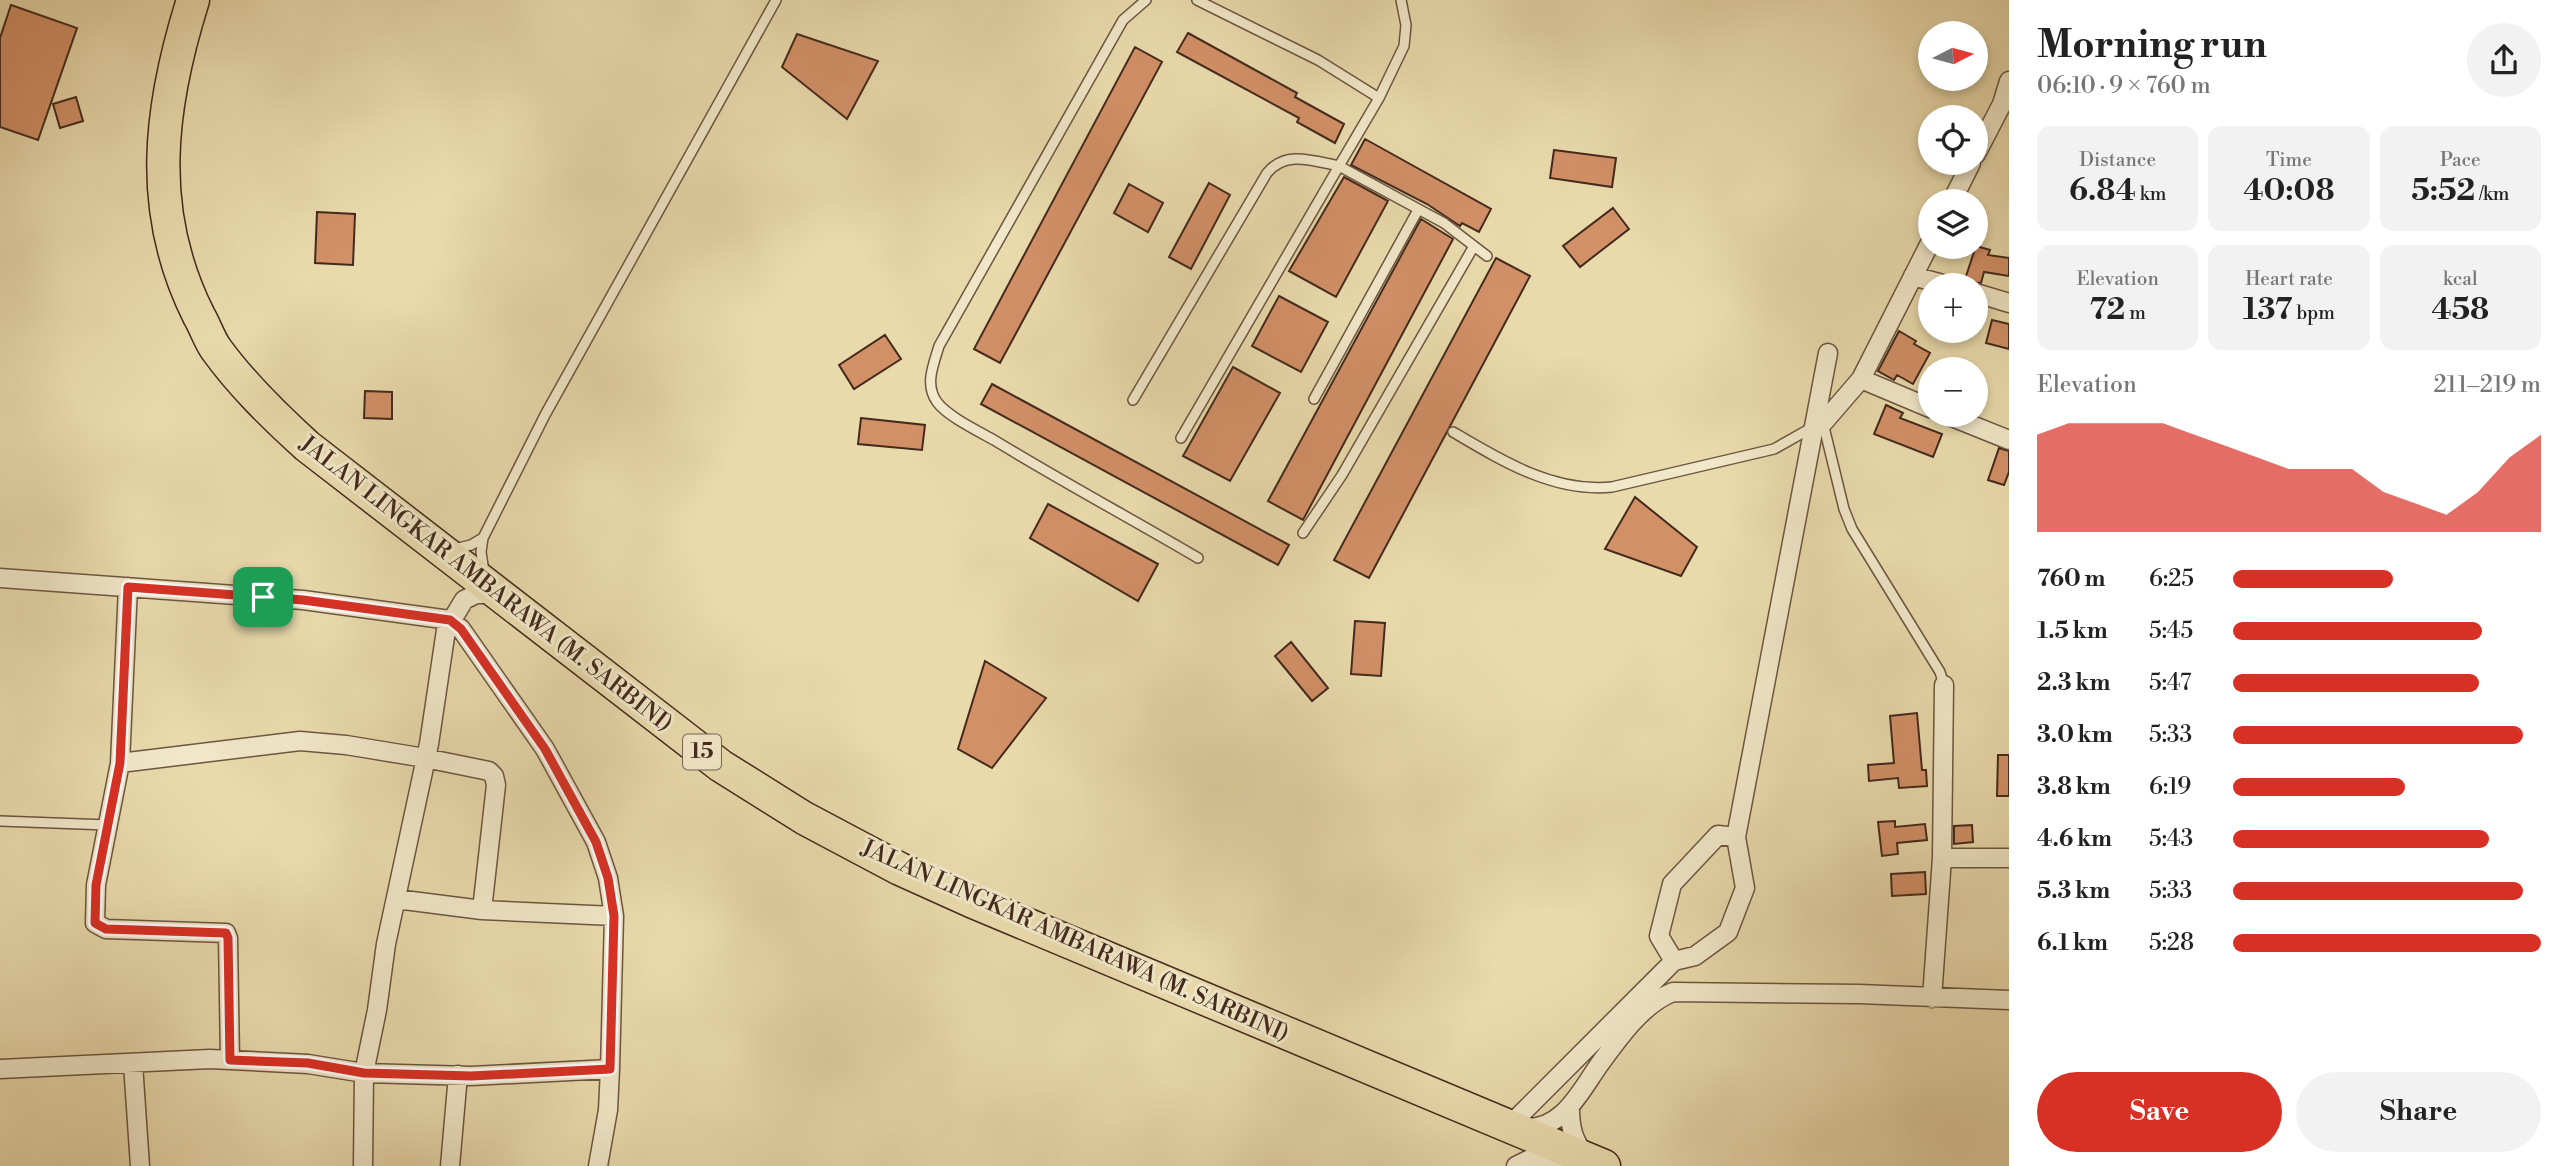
<!DOCTYPE html>
<html lang="en">
<head>
<meta charset="utf-8">
<style>
  body { margin:0; font-family:"Libre Bodoni",serif; background:#f2f2f2; color:#222; height:100vh; display:flex; flex-direction:column; font-size:26px; white-space:nowrap }
  * { box-sizing:border-box; margin:0 }
  p { font-size:23px; color:#767676 }
  .icon { flex:none; width:38px; height:38px; fill:none; stroke:currentColor; stroke-width:2; stroke-linecap:round; stroke-linejoin:round }
  .map { position:relative; flex:1; overflow:hidden }
  .details { display:flex; flex-direction:column; background:#fff; width:560px }
  .details>* { flex:none }
  .needle { width:46px; rotate:84deg }
  .fabs { position:absolute; left:1918px; top:21px; display:grid; gap:14px }
  .fabs a { display:grid; place-items:center; width:70px; height:70px; border-radius:50%; background:#fff; box-shadow:0 4px 10px #0003; font-size:35px }
  .pin { position:absolute; display:grid; place-items:center; width:60px; height:60px; color:#fff; margin:-30px; border-radius:14px; box-shadow:0 4px 10px #0006 }
  .round { display:grid; place-items:center; flex:none; width:74px; height:74px; border-radius:37px; background:#f2f2f2 }
  .summary { display:flex; align-items:center; justify-content:space-between; height:119px; padding:0 28px }
  h1 { font-size:38px; font-weight:800; line-height:52px }
  .figures { display:grid; grid-template-columns:repeat(3,1fr); gap:10px; height:119px; padding:7px 28px }
  .figures div { display:grid; align-content:center; border-radius:14px; background:#f2f2f2; text-align:center }
  .figures b { font-size:30px; font-weight:800 }
  .figures small { font-size:19px; font-weight:400 }
  .figures p { font-size:19px }
  .chart { height:196px; padding:14px 28px }
  .chart p { display:flex; justify-content:space-between }
  .chart svg { width:100%; height:126px; margin-top:7px; fill:#d93025; opacity:.7 }
  .action { display:flex; gap:14px; margin-top:auto; padding:14px 28px }
  .action a { flex:1; height:80px; border-radius:42px; background:#d93025; color:#fff; font-size:28px; font-weight:800; line-height:80px; text-align:center }
  .action a+a { background:#f2f2f2; color:#222 }
  ul { padding:0 28px; list-style:none; font-size:23px }
  li { display:grid; grid-template-columns:112px 84px 1fr; align-items:center; height:52px }
  li i { height:18px; border-radius:9px; background:#d93025 }
  main { display:flex; flex:1; min-height:0 }
  .map>svg:first-child { display:block }
</style>
</head>
<body>
<main>
<div class="map">
<svg width="2009" height="1166" viewBox="0 0 2009 1166">
  <rect width="100%" height="100%" fill="#e9daac"/>
  <filter id="stains"><feTurbulence type="fractalNoise" baseFrequency=".00286" numOctaves="4"/><feColorMatrix values="0 0 0 0 .2 0 0 0 0 .09 0 0 0 0 .02 0 0 0 .5 -.17"/></filter>
  <radialGradient id="worn" r=".72"><stop offset=".6" stop-color="#630" stop-opacity="0"/><stop offset="1" stop-color="#630" stop-opacity=".3"/></radialGradient>
  <path fill="#d29067" stroke="#432a1d" stroke-width="2" d="M11,5L77,28L38,140L0,127V38Z
    M1188,33L1297,93L1295,97L1344,124L1335,143L1297,122L1299,118L1177,52Z
    M797,34L878,61L847,119L782,67Z
    M1135,47L1162,62L1000,363L974,349Z
    M76,97L83,121L60,128L53,104Z
    M1365,139L1491,209L1479,232L1462,223L1460,226L1427,204L1351,165Z
    M1554,150L1616,158L1612,187L1550,178Z
    M1344,177L1388,201L1336,297L1289,271Z
    M1209,183L1230,195L1191,269L1169,257Z
    M1129,184L1163,203L1148,232L1114,213Z
    M1613,208L1629,229L1580,267L1563,246Z
    M317,212L355,214L353,265L315,263Z
    M1421,219L1453,239L1303,520L1268,501Z
    M1976,246L1990,250L1988,255L2009,258V276L1984,272L1981,283L1964,282Z
    M1496,258L1530,276L1369,578L1334,560Z
    M1279,296L1328,322L1301,372L1252,346Z
    M1992,320L2009,324V349L1986,343Z
    M1899,331L1916,341L1914,344L1930,353L1913,384L1897,375L1894,380L1878,371Z
    M885,335L901,359L854,389L839,365Z
    M1233,367L1280,393L1230,481L1183,456Z
    M992,384L1289,545L1278,565L981,404Z
    M365,391L392,392V419L364,418Z
    M1886,405L1903,413L1900,418L1942,434L1933,457L1874,434Z
    M861,418L925,425L922,450L858,444Z
    M1999,448L2009,451V472L2004,485L1988,480Z
    M1635,497L1697,547L1681,576L1605,549Z
    M1048,504L1158,564L1138,601L1030,538Z
    M1355,621L1385,623L1381,676L1351,674Z
    M1291,642L1328,688L1312,701L1275,656Z
    M985,661L1046,698L992,768L958,749Z
    M1917,713L1922,770H1926L1927,786L1899,788L1898,778L1869,781L1868,765L1894,763L1890,716Z
    M1998,755H2009V796H1997Z
    M1895,821V827L1925,824L1927,840L1897,843L1898,854L1882,856L1878,822Z
    M1972,825L1973,842L1954,844V826Z
    M1925,872L1926,894L1892,896L1891,874Z"/>
  <g fill="none" stroke-linecap="round" stroke-linejoin="round">
    <g stroke="#6c5641" stroke-width="12">
      <path id="lane" d="M1146,0L1123,20L939,346C934,364 924,384 937,402C947,416 978,431 994,440C1061,481 1130,518 1198,558
        M1197,0L1318,60L1379,98
        M1401,0L1406,25L1404,46L1379,98L1339,166L1444,223L1487,256
        M1314,399L1418,210
        M1133,400L1267,173C1286,150 1313,161 1339,166L1181,438
        M1823,423L1844,509L1852,529L1940,672L1944,685
        M1453,432C1502,461 1554,493 1612,487L1774,449L1813,427
        M1303,533L1342,475L1474,246
        M483,538L545,415L776,0
        M454,549L471,545L483,538L481,552L484,572
        M0,821L108,825"/>
    </g>
    <g stroke="#6c5641" stroke-width="21">
      <path id="street" d="M1976,154L2002,104L2009,81
        M1952,201L1971,163
        M1913,276L1946,285
        M1976,293L2009,303
        M1861,379L1930,408
        M1947,415L2009,440
        M1823,423L1861,379L1930,243
        M0,578L303,600L450,620L461,629L545,749L596,842L608,878L614,916L610,1069L608,1110L598,1166
        M128,587L120,763L96,885L95,923L106,929L226,933L228,938L230,1060
        M120,763L300,741L346,745L425,758L489,771L494,776L496,785L482,910
        M1736,837L1718,835L1672,884L1659,936L1674,961L1695,956L1728,932L1745,888L1736,837L1828,353
        M1942,858H2009
        M396,899L482,910L614,916
        M1932,998L1942,858L1944,685
        M133,1064L140,1166
        M0,1069L210,1059L308,1064L364,1073L471,1076L610,1069
        M1570,1108C1570,1127 1573,1141 1586,1156
        M1509,1126L1674,961
        M1523,1128C1562,1131 1580,1092 1599,1065C1618,1039 1642,1004 1673,992L1859,994L2009,1000
        M363,1166L364,1073L377,1010L386,944L429,744L446,630L464,600L476,594H495
        M450,1166L458,1075
        M1516,1166L1530,1159L1568,1161"/>
    </g>
    <g stroke="#432a1d" stroke-width="35">
      <path id="highway" d="M193,0C159,108 146,211 199,316C205,326 209,339 216,349C242,385 274,416 307,446L721,766L804,818L900,869L971,901L1604,1166"/>
    </g>
    <use href="#lane" stroke="#f1e7c9" stroke-width="9"/>
    <use href="#street" stroke="#f1e7c9" stroke-width="18"/>
    <use href="#highway" stroke="#e9daac" stroke-width="32"/>
  </g>
  <g fill="none" stroke-linecap="round" stroke-linejoin="round">
    <g stroke="#fff" stroke-width="14">
      <path id="route" d="M128,587L303,600L450,620L461,629L545,749L596,842L608,878L614,916L610,1069L471,1076L364,1073L308,1063L230,1060L228,938L226,933L106,929L95,923L96,885L120,763Z"/>
    </g>
    <use href="#route" stroke="#d93025" stroke-width="9"/>
  </g>
  <g text-anchor="middle" dominant-baseline="central" stroke-width="6" stroke-linejoin="round" paint-order="stroke">
    <rect fill="#f1e7c9" stroke="#776351" stroke-width="2" x="683" y="734.5" width="38" height="35" rx="5"/>
    <g font-size="21" font-weight="bold" fill="#432a1d">
      <text x="702" y="752">15</text>
    </g>
    <g font-size="23" fill="#432a1d" stroke="#f1e7c9">
      <text transform="translate(486 584) rotate(38)">JALAN LINGKAR AMBARAWA (M. SARBINI)</text>
      <text transform="translate(1075 941) rotate(24)">JALAN LINGKAR AMBARAWA (M. SARBINI)</text>
    </g>
  </g>
  <rect width="100%" height="100%" filter="url(#stains)"/>
  <rect width="100%" height="100%" fill="url(#worn)"/>
</svg>
<div class="fabs">
<a><svg class="needle" viewBox="-14 -14 28 28"><path d="M0-13l5 13h-10z" fill="#e53935"/><path d="M0 13l5-13h-10z" fill="#767676"/></svg></a>
<a><svg class="icon" aria-label="locate" viewBox="0 0 24 24"><circle cx="12" cy="12" r="6"/><path d="M12 2v4M12 18v4M2 12h4M18 12h4"/></svg></a>
<a><svg class="icon" aria-label="layers" viewBox="0 0 24 24"><path d="M12 4l9 5-9 5-9-5zM3 14l9 5 9-5"/></svg></a>
<a>+</a>
<a>−</a>
</div>
<div class="pin" style="left:263px;top:597px;background:#1e9e55"><svg class="icon" aria-label="arrive" viewBox="0 0 24 24"><path d="M6 21V4h12l-3 4 3 4H6"/></svg></div>
</div>
<section class="details">
<div class="summary"><div><h1>Morning run</h1><p>06:10 · 9 × 760 m</p></div><a class="round"><svg class="icon" aria-label="share" viewBox="0 0 24 24"><path d="M12 15V3M7 8l5-5 5 5M5 13v7h14v-7"/></svg></a></div>
<div class="figures">
<div><p>Distance</p><b>6.84<small> km</small></b></div>
<div><p>Time</p><b>40:08</b></div>
<div><p>Pace</p><b>5:52<small> /km</small></b></div>
</div>
<div class="figures">
<div><p>Elevation</p><b>72<small> m</small></b></div>
<div><p>Heart rate</p><b>137<small> bpm</small></b></div>
<div><p>kcal</p><b>458</b></div>
</div>
<div class="chart"><p><span>Elevation</span>211–219 m</p>
<svg viewBox="0 0 160 44" preserveAspectRatio="none"><path d="M0 44V10L10 6L20 6L30 6L40 6L50 10L60 14L70 18L80 22L90 22L100 22L110 30L120 34L130 38L140 30L150 18L160 10V44z"/></svg>
</div>
<ul>
<li><b>760 m</b>6:25<i style="width:52%"></i></li>
<li><b>1.5 km</b>5:45<i style="width:81%"></i></li>
<li><b>2.3 km</b>5:47<i style="width:80%"></i></li>
<li><b>3.0 km</b>5:33<i style="width:94%"></i></li>
<li><b>3.8 km</b>6:19<i style="width:56%"></i></li>
<li><b>4.6 km</b>5:43<i style="width:83%"></i></li>
<li><b>5.3 km</b>5:33<i style="width:94%"></i></li>
<li><b>6.1 km</b>5:28<i style="width:100%"></i></li>
</ul>
<div class="action"><a>Save</a><a>Share</a></div>
</section>
</main>
</body>
</html>
